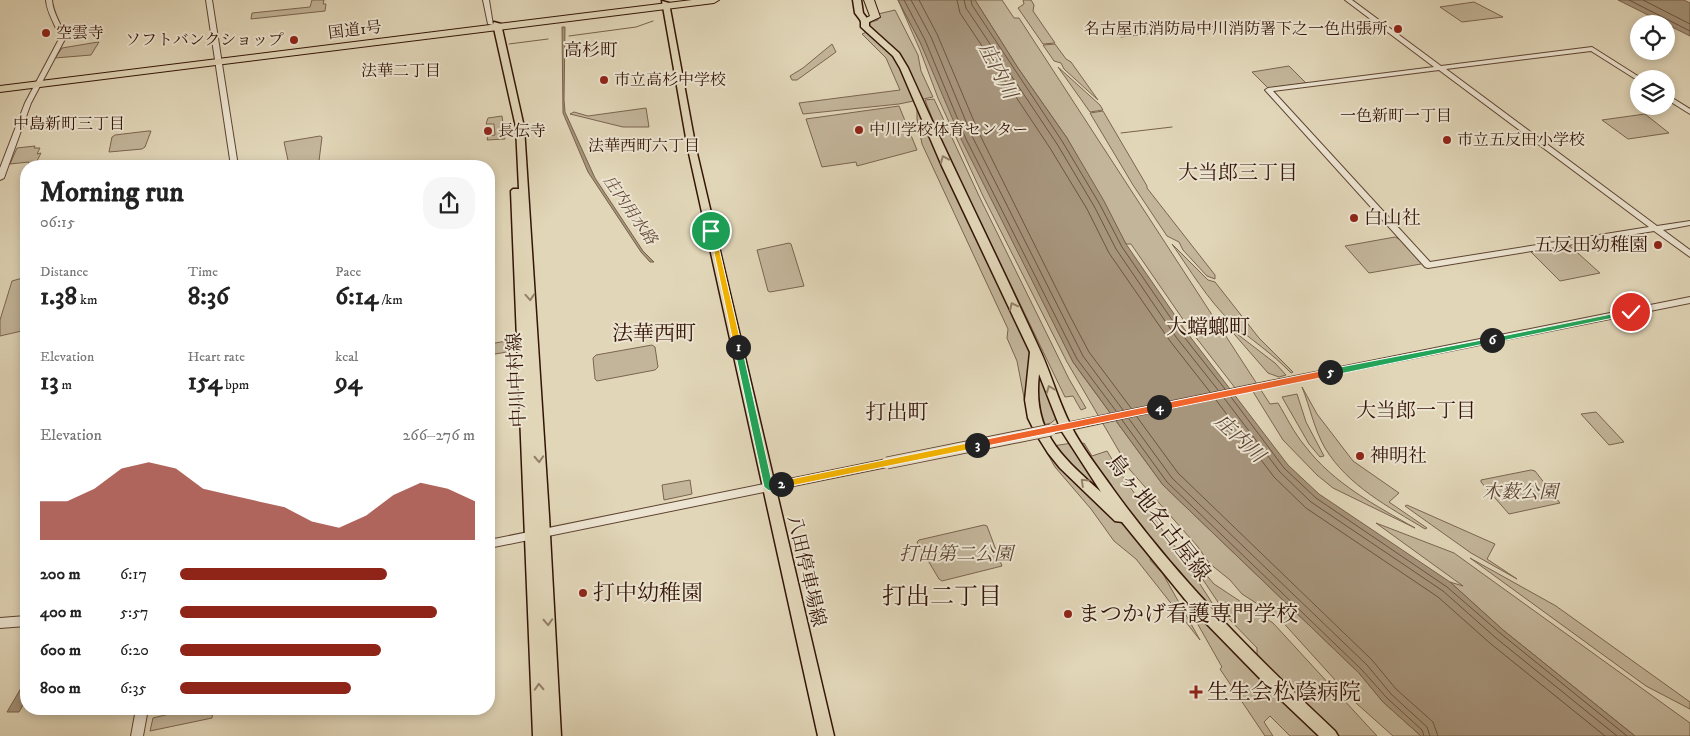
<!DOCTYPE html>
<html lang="en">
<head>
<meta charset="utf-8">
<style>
  body { margin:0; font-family:"IM FELL DW Pica","Noto Serif JP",serif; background:#f6f6f6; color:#222; height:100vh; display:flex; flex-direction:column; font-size:19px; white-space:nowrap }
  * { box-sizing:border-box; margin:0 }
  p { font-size:16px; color:#767676 }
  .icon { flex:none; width:28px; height:28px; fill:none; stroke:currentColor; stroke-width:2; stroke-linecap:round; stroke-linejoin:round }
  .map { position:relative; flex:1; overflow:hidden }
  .details { position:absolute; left:20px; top:160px; width:475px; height:555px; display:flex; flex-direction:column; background:#fff; border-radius:20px; box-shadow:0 2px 8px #0003 }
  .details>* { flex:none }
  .controls { position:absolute; left:1630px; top:15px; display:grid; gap:10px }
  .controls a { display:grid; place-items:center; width:45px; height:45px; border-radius:50%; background:#fff; box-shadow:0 2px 8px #0003; font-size:25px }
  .pin { position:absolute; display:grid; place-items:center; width:42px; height:42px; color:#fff; margin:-21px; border:2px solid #fff; border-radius:50%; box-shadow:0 1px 5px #0007 }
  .km { position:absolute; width:25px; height:25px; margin:-12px; border-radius:50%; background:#222; color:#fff; font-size:14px; line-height:25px; text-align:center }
  .round { display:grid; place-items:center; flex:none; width:52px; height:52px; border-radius:20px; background:#f6f6f6 }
  .overview { display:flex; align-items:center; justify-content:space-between; height:85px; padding:0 20px }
  h1 { font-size:28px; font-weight:800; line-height:38px }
  .figures { display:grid; grid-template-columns:repeat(3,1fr); gap:8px; height:85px; padding:5px 20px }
  .figures div { display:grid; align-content:center }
  .figures b { font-size:25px; font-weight:800 }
  .figures small { font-size:14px; font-weight:400 }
  .figures p { font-size:14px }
  .chart { height:140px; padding:10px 20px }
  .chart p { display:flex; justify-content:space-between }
  .chart svg { width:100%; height:90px; margin-top:5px; fill:#8f2418; opacity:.7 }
  ul { padding:0 20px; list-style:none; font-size:16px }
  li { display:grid; grid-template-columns:80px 60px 1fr; align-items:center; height:38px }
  li i { height:12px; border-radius:6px; background:#8f2418 }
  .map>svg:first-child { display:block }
</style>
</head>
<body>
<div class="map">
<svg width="1690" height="736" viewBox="0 0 1690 736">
  <rect width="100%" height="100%" fill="#e1d6b8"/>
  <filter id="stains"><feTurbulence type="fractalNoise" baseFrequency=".004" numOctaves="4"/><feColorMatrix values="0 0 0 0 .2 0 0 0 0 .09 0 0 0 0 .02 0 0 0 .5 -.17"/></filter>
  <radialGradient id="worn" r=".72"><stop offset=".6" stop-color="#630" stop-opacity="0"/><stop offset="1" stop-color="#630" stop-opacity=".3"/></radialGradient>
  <path fill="#c3b59a" stroke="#7b6450" d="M312,0H324L323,4H326L325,11L251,19L252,13L310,7Z
    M898,0L920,42L1073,362L1083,376L1163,485L1359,673L1383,702L1421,736H1393L1356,703L1278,617L1242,594L1230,580L1209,563L1198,547L1130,470L1067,362L983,196L938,98L920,50Z
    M975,0H1002L1014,18H1019L1270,404L1278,403C1287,418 1294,433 1305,446C1334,484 1375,505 1415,528L1333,488L1317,475L1283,440L1252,390L1239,393L1191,331L1131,244H1126L1067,138L1018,68Z
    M1023,0H1031L1034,5L1033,11L1055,43L1043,44L1018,8L1024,4Z
    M1474,2L1503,17L1462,22L1440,7Z
    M895,10L918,55L921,71L933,97L899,104L803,114L799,103L900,90L886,58L862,34L871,30L868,23L878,20V14Z
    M98,42H99L91,55L55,58L62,48Z
    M832,44L836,52L797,80H792L790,76L803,68Z
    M1055,44L1066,59L1071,62L1098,100L1064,69L1061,63L1054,61L1043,45Z
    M1289,66L1306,83L1268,88L1252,72Z
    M1058,67L1100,105L1103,110L1090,112Z
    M934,99L979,196L1069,379L1086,408L1081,410L1073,396L1065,397L940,138L925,100Z
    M917,101L1027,342L1030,356L1027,413L1017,361L1007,338L1008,329L922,144L917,119Z
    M899,106L917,150L857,166L856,162L822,167L806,119Z
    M646,108L649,127H623L570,114L574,112L588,116Z
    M1103,111L1147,186V188L1215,275V279L1207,276L1183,250L1179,242L1167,236L1133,185L1090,113Z
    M1645,114L1669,133L1628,139L1602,120Z
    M502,116L505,139L487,140L488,136L495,135L494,124H486L488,118Z
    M148,131H151L145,147L142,149L109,152L112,137L115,135Z
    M320,136L322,137L319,161L289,165L284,142Z
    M35,146L34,148H40L37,154L41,153L36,163L28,164L29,162L10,164L17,148Z
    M1395,237L1399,239L1422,263L1421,264L1369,273L1345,246Z
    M789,243L791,244L804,286L770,292L768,291L757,250Z
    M1172,244L1208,280L1215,282L1259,338L1293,372L1291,373C1272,353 1251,340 1231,322C1208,300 1190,270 1172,244Z
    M1570,246L1600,273L1560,281L1531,252Z
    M26,277V330L0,336V320L12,281Z
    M1228,327L1275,363L1286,375L1279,377L1268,373Z
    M513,340V351L489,355V344Z
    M652,345L655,347L658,367L655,370L597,381L595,379L593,358L596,355Z
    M1038,370L1058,417L1051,423L1043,425L1037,409Z
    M1302,387L1317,414L1353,461L1399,493L1389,502L1427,528L1425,529C1389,507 1348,486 1325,448C1314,429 1310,407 1302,387Z
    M1297,394L1306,422L1324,456L1320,457L1309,444L1282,397Z
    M1596,412L1624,442L1609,445L1581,414Z
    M1072,443L1104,493L1079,474L1053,446Z
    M1084,443L1092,456L1107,451L1126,482L1180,553L1225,623H1220L1170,565L1079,445Z
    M1043,446C1078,483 1117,516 1152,554L1150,560L1163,574L1200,640L1136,559L1114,541L1091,509L1055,467Z
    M1531,470L1535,471L1560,503L1509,514L1481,482V480Z
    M690,480L692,494L664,500L662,485Z
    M1407,505L1495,544L1487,559L1517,579L1471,553L1405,506Z
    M1376,523L1454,553L1690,723V736H1635L1503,630L1450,582L1463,586Z
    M984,525L987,526L1002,566L942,581L939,579L917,542L919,540Z
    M1187,552L1214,584L1273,623L1377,736H1338L1257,659V648L1230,620L1185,553Z
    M1470,558L1556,606L1690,702V709L1646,686Z
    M1179,591L1324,736H1290L1270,716L1264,722L1273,736H1265L1220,669L1222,667Z
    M189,709H213L212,718L150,731L153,718Z"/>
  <path fill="#a6947b" stroke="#78614c" d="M898,0H975L1018,68L1067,138L1104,201L1126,244L1185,330L1288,465L1319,494L1450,582L1503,630L1635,736H1421L1383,702L1359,673L1163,485L1073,362L962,141L920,42Z
    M1618,0H1684L1690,3V36Z
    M562,27H565L564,100L565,112L595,178L643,251L654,262H650L641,252L588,172L563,113Z
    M24,683H26V700L19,712H7Z"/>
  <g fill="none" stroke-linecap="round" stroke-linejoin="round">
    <path stroke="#6c5440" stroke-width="1" d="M904,0L925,40L966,139L1077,359L1116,411
      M911,0L931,37L972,136L1083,356L1123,410
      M919,0L937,34L979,133L1070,316L1089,352L1131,408
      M957,0L960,13L1050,148L1087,209L1109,253L1170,341L1210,392
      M964,0L966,8L1057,144L1094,206L1116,249L1176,337L1218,390
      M971,0L972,5L1062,141L1099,203L1122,247L1181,333L1225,389
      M1629,0L1690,31
      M1643,0L1690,24
      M1231,397L1284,468L1316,498L1447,587L1500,633L1627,736
      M1224,398L1280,472L1311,502L1443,591L1496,638L1617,736
      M1216,400L1274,477L1306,508L1438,597L1491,644L1605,736
      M1137,417L1178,473L1372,660L1396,689L1433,722L1438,736
      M1129,419L1172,478L1367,665L1391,694L1427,727L1430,736
      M1122,420L1167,482L1362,670L1387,698L1422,730L1424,736"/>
    <path stroke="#78614c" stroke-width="1" d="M569,36L636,27L653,21
      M1121,37L1269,20
      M509,44L548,39
      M1121,133L1172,127"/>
    <g stroke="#5e4432" stroke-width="2">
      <path id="minor" d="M46,0H52C53,15 63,25 65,39L31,103L4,178L0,180V168L25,103L59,39C57,25 47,15 46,0Z
        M206,0H212L238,166H231Z
        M483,0H489L493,25L488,24Z
        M1345,0H1352L1441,66L1592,47L1641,78L1642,79H1639V81L1637,80L1591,51L1446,69L1657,226L1690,221V225L1663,230L1690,250V257L1654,231L1428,268L1425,267L1265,90L1268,88L1434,67ZM1439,70L1649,227L1430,262L1273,91Z
        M1666,94L1690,109V114L1666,99Z
        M1690,297V303L1260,389L1051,434L1048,433L1046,430L1048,427L1051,426L1260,383Z
        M887,459L890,460L892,463L890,466L887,467L489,548V540Z
        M26,616V626L0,628V618Z
        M136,709H148L143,736H131Z"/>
    </g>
    <g stroke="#331406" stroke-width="3">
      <path id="major" d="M853,0H861L863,13L869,21V26L899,53L908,68C950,162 996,254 1039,348C1051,373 1058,401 1071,426C1082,448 1099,469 1113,489C1177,578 1255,656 1335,731L1338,736H1319L1280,699L1197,614L1122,522L1115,521L1060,468L1048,453L1036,434L1028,418L1025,400L1030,352L942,166L900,68L893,56L861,27V21L855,13ZM1039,374L1061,430L1101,492C1061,456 1032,432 1039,374Z
        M662,1L669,3L696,149L834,736H818L688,149Z
        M494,22L501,24L524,127L549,516L561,736H533L511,191L513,189H519L516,127L493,24Z"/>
    </g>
    <g stroke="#331406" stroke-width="2">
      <path id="highway" d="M692,0H719L714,3L0,92V86Z
        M864,0H874L880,17L865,24L860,21L870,16Z"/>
    </g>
    <use href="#minor" fill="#ece4d1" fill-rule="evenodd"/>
    <use href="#major" fill="#e1d6b8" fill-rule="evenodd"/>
    <use href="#highway" fill="#e1d6b8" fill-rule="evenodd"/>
    <g stroke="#5e4432" stroke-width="11" stroke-linecap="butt">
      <path id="minor-bridge-far1" d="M1048,431L1051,430"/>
    </g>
    <g stroke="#5e4432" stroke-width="13" stroke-linecap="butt">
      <path id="minor-bridge" d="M887,463L1051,430"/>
    </g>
    <use href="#minor-bridge-far1" stroke="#ece4d1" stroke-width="8"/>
    <use href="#minor-bridge" stroke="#ece4d1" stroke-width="11"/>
  </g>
  <defs><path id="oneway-chevron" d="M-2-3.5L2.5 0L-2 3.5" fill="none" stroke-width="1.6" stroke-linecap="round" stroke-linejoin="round" transform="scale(1.25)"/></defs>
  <g stroke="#937f68">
    <use href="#oneway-chevron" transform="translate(944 159) rotate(-114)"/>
    <use href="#oneway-chevron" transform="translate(530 297) rotate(86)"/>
    <use href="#oneway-chevron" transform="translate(1013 306) rotate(-116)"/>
    <use href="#oneway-chevron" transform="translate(1050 389) rotate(-111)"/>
    <use href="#oneway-chevron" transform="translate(539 459) rotate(87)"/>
    <use href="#oneway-chevron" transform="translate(1084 482) rotate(-137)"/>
    <use href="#oneway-chevron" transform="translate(548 622) rotate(87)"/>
    <use href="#oneway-chevron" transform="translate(539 687) rotate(-93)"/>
  </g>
  <path fill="#f5b400" stroke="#fff" d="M709,229L715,231L742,347L738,350L734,347Z"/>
  <path fill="#22a559" stroke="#fff" d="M738,344L742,347L772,482H784L786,484L784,487L769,491L764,487L734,347Z"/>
  <path fill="#f5b400" stroke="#fff" d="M977,441L981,445L977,448L781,488L777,484L781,481Z"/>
  <path fill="#f0652b" stroke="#fff" d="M1159,404L1163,407L1159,411L977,448L972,445L977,441Z"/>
  <path fill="#f0652b" stroke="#fff" d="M1330,369L1334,372L1330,376L1159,411L1155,407L1159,404Z"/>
  <path fill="#22a559" stroke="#fff" d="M1492,338H1494V342L1330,376L1326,372L1330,369Z"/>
  <path fill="#22a559" stroke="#fff" d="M1631,310L1634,312L1633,314L1492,343L1488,340L1492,338Z"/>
  <g fill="#8f2418" stroke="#ece4d1" stroke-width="2">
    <circle cx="1398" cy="29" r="5"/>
    <circle cx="46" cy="33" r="5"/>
    <circle cx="294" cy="40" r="5"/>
    <circle cx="604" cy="80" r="5"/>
    <circle cx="859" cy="130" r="5"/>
    <circle cx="488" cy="131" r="5"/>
    <circle cx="1447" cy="140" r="5"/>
    <circle cx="1354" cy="218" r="5"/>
    <circle cx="1658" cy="245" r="5"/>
    <circle cx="1360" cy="456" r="5"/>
    <circle cx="583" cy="593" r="5"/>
    <circle cx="1068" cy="614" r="5"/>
    <path d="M1193.5 684.5h5v5h5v5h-5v5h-5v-5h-5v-5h5z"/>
  </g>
  <g text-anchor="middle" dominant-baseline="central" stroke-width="4" stroke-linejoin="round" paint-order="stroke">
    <g font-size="16" fill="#331406" stroke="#ece4d1" text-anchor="start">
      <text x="1388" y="29" text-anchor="end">名古屋市消防局中川消防署下之一色出張所</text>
      <text x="56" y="33">空雲寺</text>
      <text x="284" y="40" text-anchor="end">ソフトバンクショップ</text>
      <text x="614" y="80">市立高杉中学校</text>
      <text x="869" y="130">中川学校体育センター</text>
      <text x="498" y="131">長伝寺</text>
      <text x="1457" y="140">市立五反田小学校</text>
    </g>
    <g font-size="16" fill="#331406" stroke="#ece4d1">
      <text transform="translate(355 30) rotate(-7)">国道1号</text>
    </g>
    <g font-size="16" fill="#331406" stroke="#ece4d1">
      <text x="401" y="71">法華二丁目</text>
      <text x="1396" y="116">一色新町一丁目</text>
      <text x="69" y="124">中島新町三丁目</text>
      <text x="644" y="146">法華西町六丁目</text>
    </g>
    <g font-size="16" font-style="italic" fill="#614735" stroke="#ece4d1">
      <text transform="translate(630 210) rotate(55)">庄内用水路</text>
    </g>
    <g font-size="18" fill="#331406" stroke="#ece4d1">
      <text x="591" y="51">高杉町</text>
    </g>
    <g font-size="19" fill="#331406" stroke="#ece4d1" text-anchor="start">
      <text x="1364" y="218">白山社</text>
      <text x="1648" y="245" text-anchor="end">五反田幼稚園</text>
      <text x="1370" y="456">神明社</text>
    </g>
    <g font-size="19" fill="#331406" stroke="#ece4d1">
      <text transform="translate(517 380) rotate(-93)">中川中村線</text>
      <text transform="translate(806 571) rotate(77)">八田停車場線</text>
    </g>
    <g font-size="19" font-style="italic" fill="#5e4432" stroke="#ece4d1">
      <text x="1520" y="492">木薮公園</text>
      <text x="956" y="554">打出第二公園</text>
    </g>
    <g font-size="20" font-style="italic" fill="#614735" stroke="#ece4d1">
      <text transform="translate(997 71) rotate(63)">庄内川</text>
      <text transform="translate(1239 439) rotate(43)">庄内川</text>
    </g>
    <g font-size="20" fill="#331406" stroke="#ece4d1">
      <text x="1238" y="173">大当郎三丁目</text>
      <text x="1416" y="411">大当郎一丁目</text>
    </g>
    <g font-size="21" fill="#331406" stroke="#ece4d1">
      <text x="1208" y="328">大蟷螂町</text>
      <text x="654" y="334">法華西町</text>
      <text x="897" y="413">打出町</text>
    </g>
    <g font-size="22" fill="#331406" stroke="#ece4d1">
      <text transform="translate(1158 518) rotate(52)">鳥ヶ地名古屋線</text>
    </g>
    <g font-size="22" fill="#331406" stroke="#ece4d1" text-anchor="start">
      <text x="593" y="593">打中幼稚園</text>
      <text x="1078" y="614">まつかげ看護専門学校</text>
      <text x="1207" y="692">生生会松蔭病院</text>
    </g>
    <g font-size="24" fill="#331406" stroke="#ece4d1">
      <text x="942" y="597">打出二丁目</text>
    </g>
  </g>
  <rect width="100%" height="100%" filter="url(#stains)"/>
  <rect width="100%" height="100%" fill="url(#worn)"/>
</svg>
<div class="controls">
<a><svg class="icon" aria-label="locate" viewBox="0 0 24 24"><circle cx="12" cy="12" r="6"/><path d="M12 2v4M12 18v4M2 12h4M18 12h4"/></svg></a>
<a><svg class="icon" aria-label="layers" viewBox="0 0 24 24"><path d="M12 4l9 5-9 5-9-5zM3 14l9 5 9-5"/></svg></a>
</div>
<div class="pin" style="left:711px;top:231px;background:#1e9e55"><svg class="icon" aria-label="arrive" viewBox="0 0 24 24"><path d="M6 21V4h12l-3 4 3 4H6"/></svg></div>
<div class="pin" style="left:1631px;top:312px;background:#d93025"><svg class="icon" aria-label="check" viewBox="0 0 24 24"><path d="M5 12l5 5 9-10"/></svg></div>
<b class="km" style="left:738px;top:347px">1</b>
<b class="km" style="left:781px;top:484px">2</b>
<b class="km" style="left:977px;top:445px">3</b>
<b class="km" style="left:1159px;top:407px">4</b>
<b class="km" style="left:1330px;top:372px">5</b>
<b class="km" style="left:1492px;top:340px">6</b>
<section class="details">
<div class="overview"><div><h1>Morning run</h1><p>06:15</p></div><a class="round"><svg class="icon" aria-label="share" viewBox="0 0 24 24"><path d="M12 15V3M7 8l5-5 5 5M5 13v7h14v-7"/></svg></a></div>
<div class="figures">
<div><p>Distance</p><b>1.38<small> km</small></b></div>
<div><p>Time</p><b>8:36</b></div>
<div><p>Pace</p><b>6:14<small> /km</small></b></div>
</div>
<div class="figures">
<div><p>Elevation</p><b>13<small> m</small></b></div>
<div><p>Heart rate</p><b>154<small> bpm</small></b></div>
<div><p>kcal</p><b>94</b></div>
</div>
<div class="chart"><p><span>Elevation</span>266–276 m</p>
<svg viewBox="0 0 160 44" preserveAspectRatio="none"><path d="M0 44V25L10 25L20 19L30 9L40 6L50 9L60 19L70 22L80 25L90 28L100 35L110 38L120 32L130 22L140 16L150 19L160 25V44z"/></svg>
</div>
<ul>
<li><b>200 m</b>6:17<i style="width:70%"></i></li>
<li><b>400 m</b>5:57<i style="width:87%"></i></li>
<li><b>600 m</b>6:20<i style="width:68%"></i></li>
<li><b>800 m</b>6:35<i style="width:58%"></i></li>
</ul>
</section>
</div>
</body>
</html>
